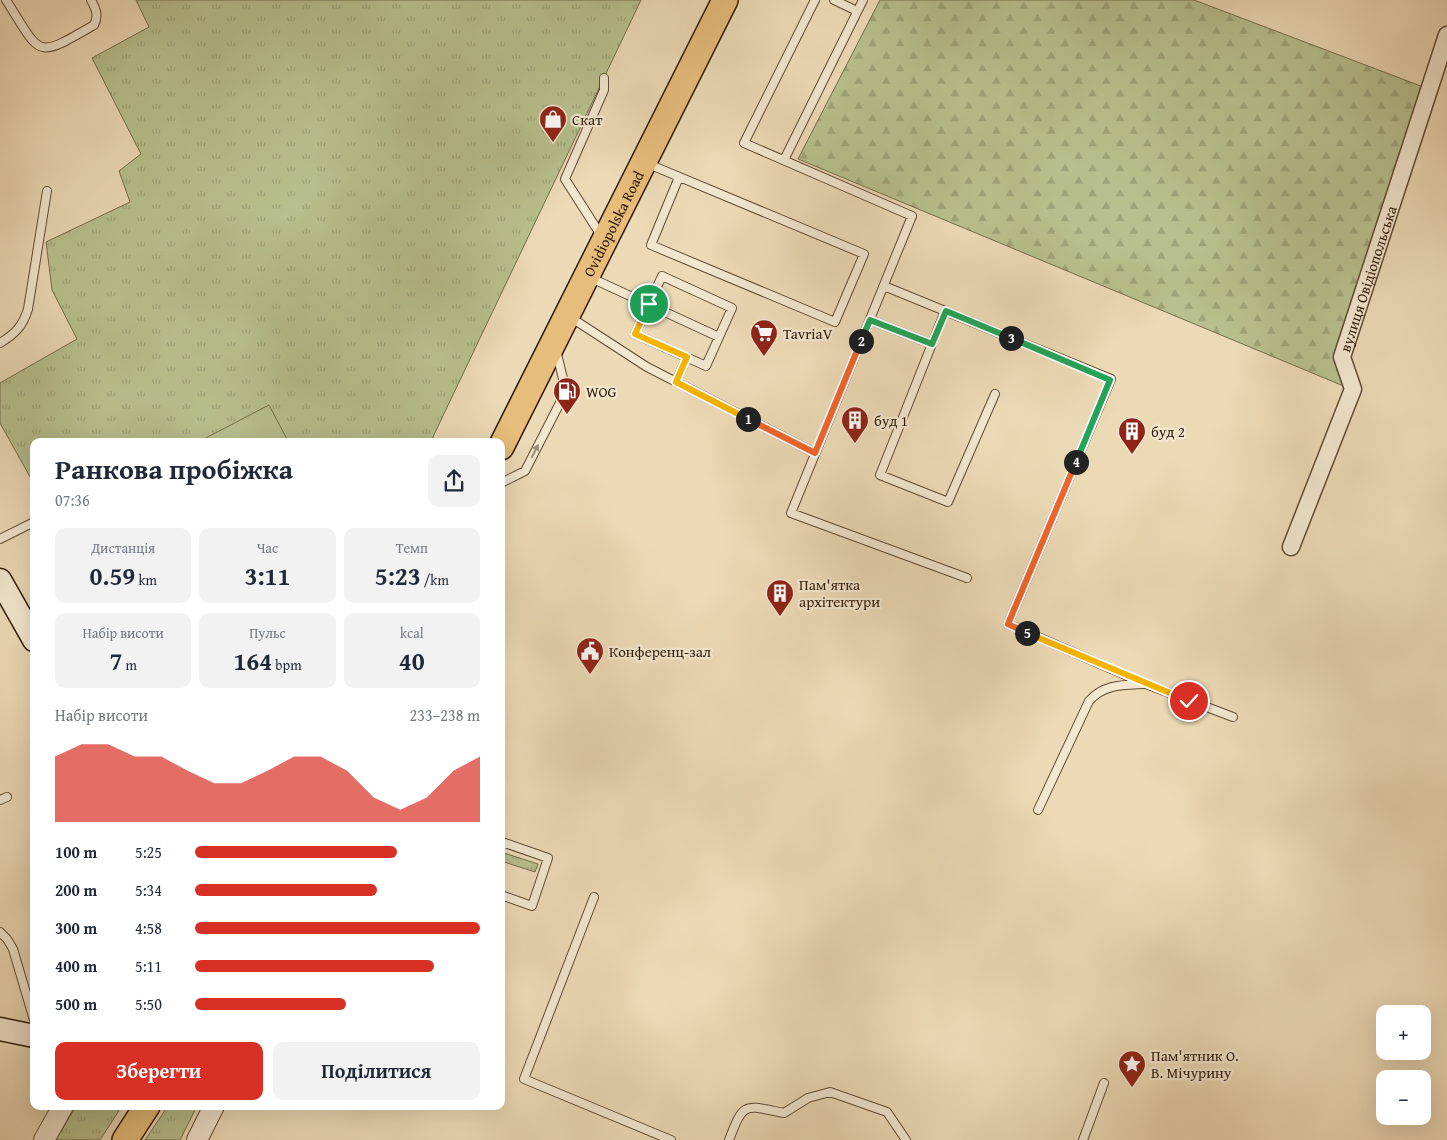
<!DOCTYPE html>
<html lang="uk">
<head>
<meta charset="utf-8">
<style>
  body { margin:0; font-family:"Gentium Book Plus",serif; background:#f2f2f3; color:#1f2937; height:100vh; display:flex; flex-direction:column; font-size:19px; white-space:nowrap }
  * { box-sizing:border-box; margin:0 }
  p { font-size:16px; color:#747a83 }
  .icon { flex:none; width:28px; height:28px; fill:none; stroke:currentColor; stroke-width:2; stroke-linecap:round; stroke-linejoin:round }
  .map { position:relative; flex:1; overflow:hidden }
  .drawer { position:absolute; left:30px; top:438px; width:475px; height:672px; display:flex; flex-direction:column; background:#fff; border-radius:10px; box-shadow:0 5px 20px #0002 }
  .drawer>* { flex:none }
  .controls { position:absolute; left:1376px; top:1005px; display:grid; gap:10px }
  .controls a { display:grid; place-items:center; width:55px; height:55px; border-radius:10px; background:#fff; box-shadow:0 5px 20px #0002; font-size:25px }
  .pin { position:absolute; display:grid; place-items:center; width:42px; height:42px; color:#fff; margin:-21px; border:2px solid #fff; border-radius:50%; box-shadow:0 1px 5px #0007 }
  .km { position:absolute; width:25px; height:25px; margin:-12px; border-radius:50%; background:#222; color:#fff; font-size:14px; line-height:25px; text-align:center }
  .round { display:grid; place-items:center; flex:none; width:52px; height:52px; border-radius:10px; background:#f2f2f3 }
  .head { display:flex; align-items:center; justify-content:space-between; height:85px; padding:0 25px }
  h1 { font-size:28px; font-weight:600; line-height:38px }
  .metrics { display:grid; grid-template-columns:repeat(3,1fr); gap:8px; height:85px; padding:5px 25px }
  .metrics div { display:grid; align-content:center; border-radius:10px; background:#f2f2f3; text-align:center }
  .metrics b { font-size:25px; font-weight:600 }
  .metrics small { font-size:14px; font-weight:400 }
  .metrics p { font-size:14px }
  .chart { height:140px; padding:10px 25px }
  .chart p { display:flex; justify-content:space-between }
  .chart svg { width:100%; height:90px; margin-top:5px; fill:#d93025; opacity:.7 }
  .button { display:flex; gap:10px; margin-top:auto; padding:10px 25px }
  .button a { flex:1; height:58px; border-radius:10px; background:#d93025; color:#fff; font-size:20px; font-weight:600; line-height:58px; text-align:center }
  .button a+a { background:#f2f2f3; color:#1f2937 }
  ul { padding:0 25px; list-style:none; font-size:16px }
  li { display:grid; grid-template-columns:80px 60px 1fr; align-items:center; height:38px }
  li i { height:12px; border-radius:6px; background:#d93025 }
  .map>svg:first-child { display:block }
</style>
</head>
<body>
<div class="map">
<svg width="1447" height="1140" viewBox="0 0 1447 1140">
  <defs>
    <pattern id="grass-tufts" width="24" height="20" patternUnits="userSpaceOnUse" patternTransform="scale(1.25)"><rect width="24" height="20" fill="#b7c08e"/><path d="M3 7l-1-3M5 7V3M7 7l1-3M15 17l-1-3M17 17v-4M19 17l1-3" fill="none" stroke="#9ea479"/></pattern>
    <pattern id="forest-firs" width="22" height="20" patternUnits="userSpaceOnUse" patternTransform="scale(1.25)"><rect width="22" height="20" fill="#b7c08e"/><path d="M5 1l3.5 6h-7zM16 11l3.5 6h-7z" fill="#9ea479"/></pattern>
  </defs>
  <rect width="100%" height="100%" fill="#ecdab6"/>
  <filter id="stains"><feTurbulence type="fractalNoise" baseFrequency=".004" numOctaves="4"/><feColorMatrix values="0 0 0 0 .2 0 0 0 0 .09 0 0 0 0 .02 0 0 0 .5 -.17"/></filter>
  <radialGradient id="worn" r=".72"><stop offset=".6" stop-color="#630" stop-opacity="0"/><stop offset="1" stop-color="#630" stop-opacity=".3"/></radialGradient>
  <path fill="url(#grass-tufts)" stroke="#746d4c" d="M136,0H641L431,441H34V484L0,423V383L77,339L52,290L46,242L130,202L119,171L141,154L92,58L149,27Z
    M504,853L538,864L535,872L501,861Z
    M76,1106H122L100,1140H56Z
    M168,1106H197L180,1140H145Z"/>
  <path fill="url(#forest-firs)" stroke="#746d4c" d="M880,0H1194L1426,88L1335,356L1346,387L798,159Z"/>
  <path fill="#b7c08e" stroke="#746d4c" d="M269,405L288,441H200Z"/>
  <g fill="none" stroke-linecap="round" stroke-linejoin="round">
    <g stroke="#604a34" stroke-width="10">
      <path id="service" d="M6,0C42,56 34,60 94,25C99,16 96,9 91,0
        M815,0L744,143L912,216L791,513L967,578
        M834,0L857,11
        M784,160L863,0
        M646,163L864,254L835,322L651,245L679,177
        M602,237L565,179L604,90V78
        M662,276L732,308L706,366L635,334Z
        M589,277L719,337
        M884,286L1111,379L1008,624L1146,684L1233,717
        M945,311L880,475L948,502L995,394
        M570,317L647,367L815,453
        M870,320L932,344
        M0,343C15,334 23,326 28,309L47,191
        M676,382L687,357
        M501,483L525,471L566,391L556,350
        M0,539L34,522
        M0,800L7,797
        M1038,810L1089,701C1104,684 1123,685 1144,684
        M501,845L502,842L548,858L532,906L501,895
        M594,897L524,1079L671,1140
        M0,932L7,939L13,949L34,1020
        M729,1140C744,1101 744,1105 784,1113L808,1098L830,1092L887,1112L906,1140
        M1083,1140L1104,1083"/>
    </g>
    <g stroke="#604a34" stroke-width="19">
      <g id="minor">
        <path id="s1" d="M1291,547L1353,389L1342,357L1447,35"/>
      </g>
    </g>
    <g stroke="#604a34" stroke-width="22">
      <path id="tertiary" d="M44,1140L63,1106
        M197,1140L214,1106"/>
    </g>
    <g stroke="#311a09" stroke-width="25">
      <path id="secondary" d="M0,580L34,640
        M0,1029L34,1036"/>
    </g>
    <g stroke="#311a09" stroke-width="28">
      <g id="primary">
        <path id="s2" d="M501,447L725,0"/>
        <path d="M125,1140L147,1106"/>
      </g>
    </g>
    <use href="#service" stroke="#f3e7d0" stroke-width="8"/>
    <use href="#minor" stroke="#f3e7d0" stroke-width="16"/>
    <use href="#tertiary" stroke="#f3e7d0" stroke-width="20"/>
    <use href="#secondary" stroke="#f3e7d0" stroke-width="22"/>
    <use href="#primary" stroke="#e6bd7b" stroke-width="25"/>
  </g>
  <defs><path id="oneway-solid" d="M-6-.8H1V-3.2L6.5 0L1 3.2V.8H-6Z" transform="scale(1.25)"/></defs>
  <use fill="#9c8b76" href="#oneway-solid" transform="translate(535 451) rotate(-63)"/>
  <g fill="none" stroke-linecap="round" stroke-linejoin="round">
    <g stroke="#fff" stroke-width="10">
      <path id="split-1" d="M649,304L635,334L687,357L676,382L748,419"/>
    </g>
    <g stroke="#fff" stroke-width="10">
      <path id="split-2" d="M748,419L815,453L861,341"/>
    </g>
    <g stroke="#fff" stroke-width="10">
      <path id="split-3" d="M861,341L870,320L932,344L946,311L1011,338"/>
    </g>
    <g stroke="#fff" stroke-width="10">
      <path id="split-4" d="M1011,338L1110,380L1076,462"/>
    </g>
    <g stroke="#fff" stroke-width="10">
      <path id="split-5" d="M1027,633L1008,624L1076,462"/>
    </g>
    <g stroke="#fff" stroke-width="10">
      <path id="split-6" d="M1027,633L1189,701"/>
    </g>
    <use href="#split-1" stroke="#f5b400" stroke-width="6"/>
    <use href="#split-2" stroke="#f0652b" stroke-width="6"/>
    <use href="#split-3" stroke="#22a559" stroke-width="6"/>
    <use href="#split-4" stroke="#22a559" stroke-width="6"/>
    <use href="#split-5" stroke="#f0652b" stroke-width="6"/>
    <use href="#split-6" stroke="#f5b400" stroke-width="6"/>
  </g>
  <defs>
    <g id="shop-pin" transform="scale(1.4375)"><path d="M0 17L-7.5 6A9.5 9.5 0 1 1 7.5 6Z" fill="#8f2418" stroke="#f3e7d0"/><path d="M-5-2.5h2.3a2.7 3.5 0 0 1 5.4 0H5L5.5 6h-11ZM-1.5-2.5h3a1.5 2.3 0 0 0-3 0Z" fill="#fff"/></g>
    <g id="supermarket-pin" transform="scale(1.4375)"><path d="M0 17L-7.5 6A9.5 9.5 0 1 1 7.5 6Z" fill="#8f2418" stroke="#f3e7d0"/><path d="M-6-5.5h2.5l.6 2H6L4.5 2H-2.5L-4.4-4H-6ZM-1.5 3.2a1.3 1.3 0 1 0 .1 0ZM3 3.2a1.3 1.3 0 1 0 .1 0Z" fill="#fff"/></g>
    <g id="fuel-pin" transform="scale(1.4375)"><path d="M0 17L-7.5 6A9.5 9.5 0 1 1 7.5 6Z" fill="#8f2418" stroke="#f3e7d0"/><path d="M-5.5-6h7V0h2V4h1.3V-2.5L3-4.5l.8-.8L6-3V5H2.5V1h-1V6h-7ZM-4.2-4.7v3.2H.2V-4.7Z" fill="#fff"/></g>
    <g id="building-pin" transform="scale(1.4375)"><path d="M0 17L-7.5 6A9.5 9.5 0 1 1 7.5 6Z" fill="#8f2418" stroke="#f3e7d0"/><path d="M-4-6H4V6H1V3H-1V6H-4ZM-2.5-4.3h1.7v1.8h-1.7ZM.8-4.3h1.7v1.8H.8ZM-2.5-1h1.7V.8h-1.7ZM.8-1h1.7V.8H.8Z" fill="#fff"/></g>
    <g id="civic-pin" transform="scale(1.4375)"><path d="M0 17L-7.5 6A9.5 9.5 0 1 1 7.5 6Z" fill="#8f2418" stroke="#f3e7d0"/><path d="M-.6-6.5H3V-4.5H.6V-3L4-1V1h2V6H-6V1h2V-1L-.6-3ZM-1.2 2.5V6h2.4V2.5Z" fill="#fff"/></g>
    <g id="sight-pin" transform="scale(1.4375)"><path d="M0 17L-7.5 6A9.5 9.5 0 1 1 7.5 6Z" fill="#8f2418" stroke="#f3e7d0"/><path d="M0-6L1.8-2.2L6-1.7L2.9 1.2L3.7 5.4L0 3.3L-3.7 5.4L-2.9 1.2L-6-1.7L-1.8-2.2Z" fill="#fff"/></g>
  </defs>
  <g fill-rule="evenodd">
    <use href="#shop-pin" x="553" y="119"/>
    <use href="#supermarket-pin" x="764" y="333"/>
    <use href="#fuel-pin" x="567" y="391"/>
    <use href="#building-pin" x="855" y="420"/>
    <use href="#building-pin" x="1132" y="431"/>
    <use href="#building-pin" x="780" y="593"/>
    <use href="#civic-pin" x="590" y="651"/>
    <use href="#sight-pin" x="1132" y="1064"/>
  </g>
  <g text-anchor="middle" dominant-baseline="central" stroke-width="4.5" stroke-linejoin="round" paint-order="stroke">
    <g font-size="15" fill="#311a09" stroke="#f3e7d0" text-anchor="start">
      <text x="572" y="119">Скат</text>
      <text x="783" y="333">TavriaV</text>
      <text x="586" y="391">WOG</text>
      <text x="874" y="420">буд 1</text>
      <text x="1151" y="431">буд 2</text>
      <text x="799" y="584">Пам'ятка<tspan x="799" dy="17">архітектури</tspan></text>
      <text x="609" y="651">Конференц-зал</text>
      <text x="1151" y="1055">Пам'ятник О.<tspan x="1151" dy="17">В. Мічурину</tspan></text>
    </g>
    <g font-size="15" fill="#311a09" stroke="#f3e7d0">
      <text stroke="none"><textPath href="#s2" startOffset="250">Ovidiopolska Road</textPath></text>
      <text stroke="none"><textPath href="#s1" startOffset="286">вулиця Овідіопольська</textPath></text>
    </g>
  </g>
  <rect width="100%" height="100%" filter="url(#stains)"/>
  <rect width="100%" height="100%" fill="url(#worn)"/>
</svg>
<div class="controls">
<a>+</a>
<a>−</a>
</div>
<div class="pin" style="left:649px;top:304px;background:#1e9e55"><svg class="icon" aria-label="arrive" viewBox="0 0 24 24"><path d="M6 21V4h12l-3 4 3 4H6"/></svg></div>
<div class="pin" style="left:1189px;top:701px;background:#d93025"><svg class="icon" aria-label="check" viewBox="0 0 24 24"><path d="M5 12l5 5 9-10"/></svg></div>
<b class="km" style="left:748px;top:419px">1</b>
<b class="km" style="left:861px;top:341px">2</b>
<b class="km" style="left:1011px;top:338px">3</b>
<b class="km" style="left:1076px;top:462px">4</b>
<b class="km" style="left:1027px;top:633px">5</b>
<section class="drawer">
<div class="head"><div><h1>Ранкова пробіжка</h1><p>07:36</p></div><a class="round"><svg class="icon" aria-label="share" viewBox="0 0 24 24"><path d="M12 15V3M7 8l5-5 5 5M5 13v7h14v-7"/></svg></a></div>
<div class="metrics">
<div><p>Дистанція</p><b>0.59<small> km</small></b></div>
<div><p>Час</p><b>3:11</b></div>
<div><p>Темп</p><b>5:23<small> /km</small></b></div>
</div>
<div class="metrics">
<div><p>Набір висоти</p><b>7<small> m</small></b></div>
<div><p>Пульс</p><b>164<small> bpm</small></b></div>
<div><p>kcal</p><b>40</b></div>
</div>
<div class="chart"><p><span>Набір висоти</span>233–238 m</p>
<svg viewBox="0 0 160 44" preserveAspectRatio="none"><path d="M0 44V12L10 6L20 6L30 12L40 12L50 19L60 25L70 25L80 19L90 12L100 12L110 19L120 32L130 38L140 32L150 19L160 12V44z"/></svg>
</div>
<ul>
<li><b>100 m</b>5:25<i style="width:71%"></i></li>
<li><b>200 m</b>5:34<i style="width:64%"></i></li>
<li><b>300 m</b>4:58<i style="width:100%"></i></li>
<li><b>400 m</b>5:11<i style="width:84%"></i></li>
<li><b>500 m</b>5:50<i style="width:53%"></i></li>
</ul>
<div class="button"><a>Зберегти</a><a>Поділитися</a></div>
</section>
</div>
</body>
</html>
